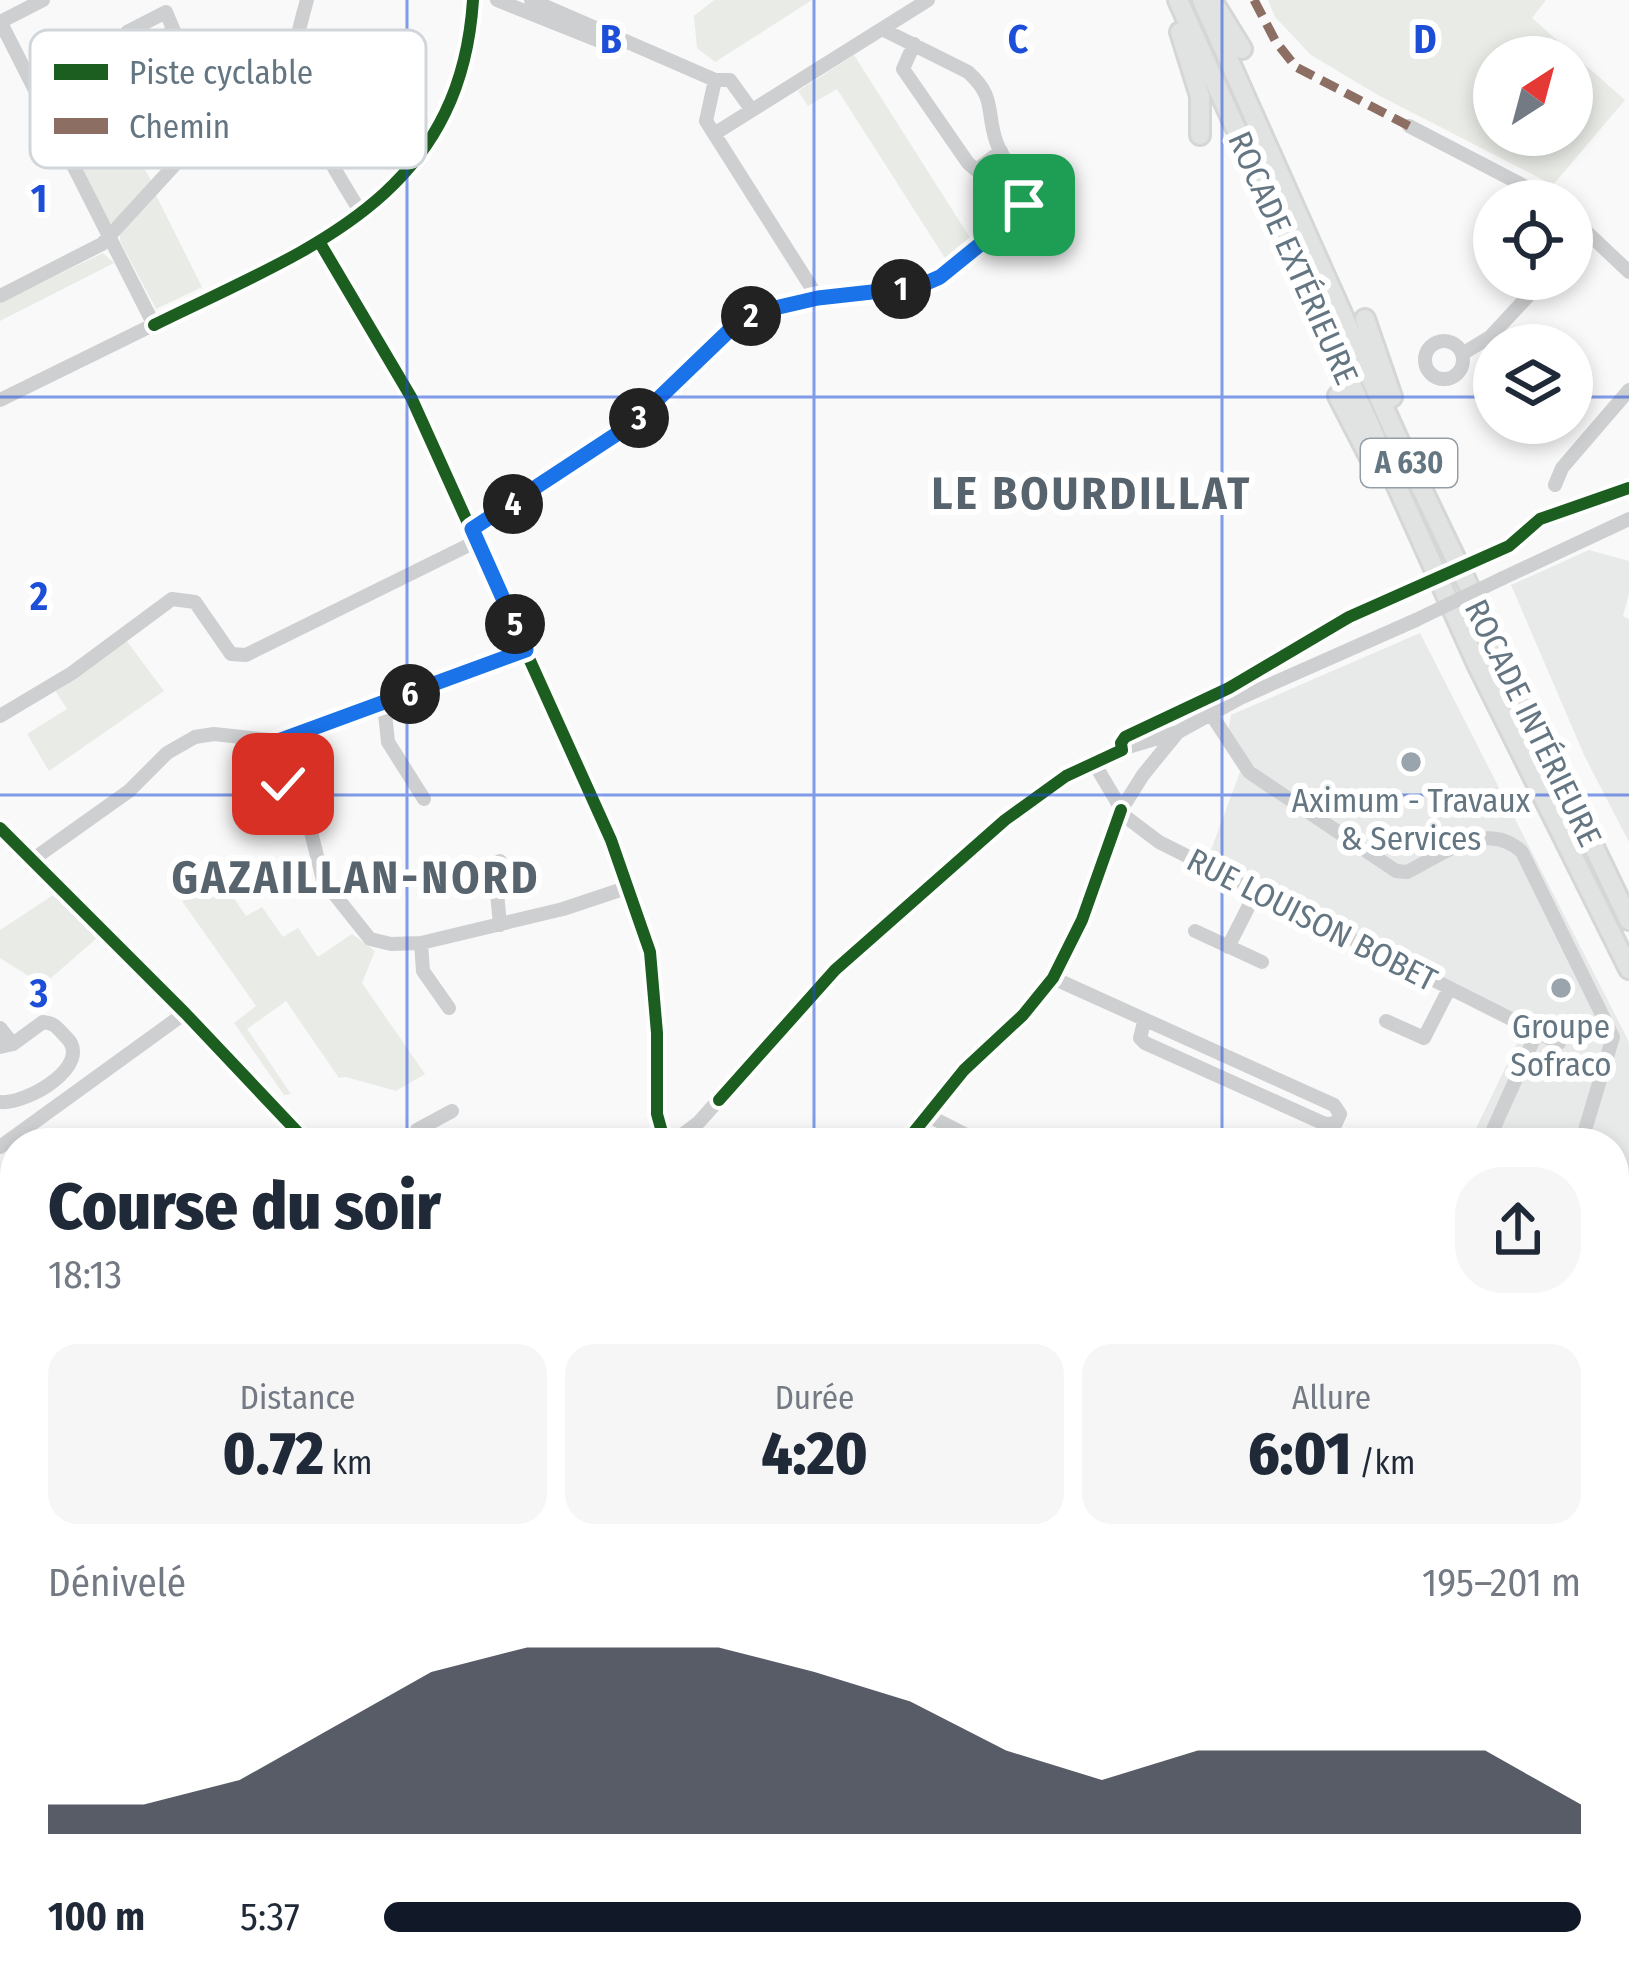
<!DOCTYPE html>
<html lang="fr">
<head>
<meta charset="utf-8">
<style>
  body { margin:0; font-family:"Fira Sans Condensed",sans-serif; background:#f6f6f7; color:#1f2937; height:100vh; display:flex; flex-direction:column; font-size:45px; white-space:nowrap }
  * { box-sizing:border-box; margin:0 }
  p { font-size:39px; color:#747a83 }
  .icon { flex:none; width:66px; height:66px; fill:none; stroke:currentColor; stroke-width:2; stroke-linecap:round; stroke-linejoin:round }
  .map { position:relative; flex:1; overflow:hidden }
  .panel { position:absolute; left:0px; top:1128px; width:1629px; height:861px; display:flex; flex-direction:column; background:#fff; border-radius:48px 48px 0 0; box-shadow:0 6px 18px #0003 }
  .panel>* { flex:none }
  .needle { width:78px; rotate:36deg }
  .fabs { position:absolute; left:1473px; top:36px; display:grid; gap:24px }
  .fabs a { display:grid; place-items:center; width:120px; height:120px; border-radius:50%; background:#fff; box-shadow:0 6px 18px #0003; font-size:60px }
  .pin { position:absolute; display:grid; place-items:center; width:102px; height:102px; color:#fff; margin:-51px; border-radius:24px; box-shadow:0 6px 18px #0006 }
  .km { position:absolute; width:60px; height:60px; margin:-30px; border-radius:50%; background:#222; color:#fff; font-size:33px; line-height:60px; text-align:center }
  .round { display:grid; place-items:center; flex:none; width:126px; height:126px; border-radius:48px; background:#f6f6f7 }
  .head { display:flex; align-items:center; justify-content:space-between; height:204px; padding:0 48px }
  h1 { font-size:66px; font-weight:800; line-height:90px }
  .stats { display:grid; grid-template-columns:repeat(3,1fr); gap:18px; height:204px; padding:12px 48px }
  .stats div { display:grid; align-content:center; border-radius:30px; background:#f6f6f7; text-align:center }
  .stats b { font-size:60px; font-weight:800 }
  .stats small { font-size:33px; font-weight:400 }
  .stats p { font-size:33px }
  .chart { height:336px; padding:24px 48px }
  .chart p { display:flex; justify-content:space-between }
  .chart svg { width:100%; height:216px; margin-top:12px; fill:#111827; opacity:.7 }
  ul { padding:0 48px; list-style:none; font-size:39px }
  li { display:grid; grid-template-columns:192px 144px 1fr; align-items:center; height:90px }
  li i { height:30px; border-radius:15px; background:#111827 }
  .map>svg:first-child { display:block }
</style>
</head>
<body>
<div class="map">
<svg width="1629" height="1987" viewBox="0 0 1629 1987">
  <rect width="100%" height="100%" fill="#f9f9f9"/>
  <path fill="#e8e9e9" d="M1589,550L1629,561V594L1623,616L1629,619V842L1585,757L1511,585Z
    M1420,633L1629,1042V1445L1614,1484V1143H1469L1525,1027L1205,866L1246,756L1228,732L1231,715Z"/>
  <path fill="#e8ebe6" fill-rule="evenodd" d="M714,0H812L715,62L697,48L694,16Z
    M1268,0H1546L1532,18L1625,100L1553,185L1376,94L1311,55L1275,17ZM1494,57H1572V135H1494Z
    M854,55L972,241L945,258L837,89L808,106L798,91Z
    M127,138L152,182L112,223L107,221L80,164Z
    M155,193L202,287L156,309L120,241V233Z
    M103,253L114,263L0,321V303Z
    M126,640L164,691L49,771L27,734L67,709L55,690Z
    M222,881L246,916L262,907L283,937L298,928L318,957L352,934L375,951L362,983L425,1074L396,1091L346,1077L339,1078L286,1001L247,1029L291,1094L284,1095L234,1023L256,1006L182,901Z
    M55,894L98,937L43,985L0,958V930Z
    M1629,1825V1987H1111L1105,1974H1614V1829Z
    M0,1844L15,1858V1974H135L130,1987H0Z"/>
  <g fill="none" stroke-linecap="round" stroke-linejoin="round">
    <g stroke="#d5d6d7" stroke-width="22">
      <path id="major" d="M1614,1599L1629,1593
        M1614,1612L1629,1608
        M0,1644L15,1646"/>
    </g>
    <g stroke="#d5d6d6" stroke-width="24">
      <path id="highway" d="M1178,0L1478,666L1629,969
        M1202,0L1397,437L1629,920
        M1213,2L1242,49
        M1180,32L1200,96V135
        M1365,319L1392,397
        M1338,396L1369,456
        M1614,1583L1629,1557"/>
    </g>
    <path stroke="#cecfd0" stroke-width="14" d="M307,0C302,18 296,38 294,57C291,101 338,176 362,214
      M497,0L597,40L609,37
      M531,0L715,80H730L751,109
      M0,21L154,325
      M0,22L43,0
      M914,44L903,69L968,163L976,170L1001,151
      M715,80L706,121L818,298
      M1409,126L1553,201
      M714,134L928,0
      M1572,218L1629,272
      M320,243L411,397L611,840L650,952L657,1033V1114L662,1132
      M1572,248L1587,232
      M0,296L102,244L181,158L183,147L136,51L174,31L166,12L127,32L136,51
      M1425 360a19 19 0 1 1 38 0a19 19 0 1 1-38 0Z
      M1462,354L1490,337L1544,279
      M0,400L320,243C412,185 466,110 473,0
      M1555,485L1562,468L1629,390
      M472,529L631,424L737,323L766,310L818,298L917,287L939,277L1020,212C1031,184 1004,166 996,141C986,111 996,97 968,72L882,29
      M1503,578L1629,519
      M384,704L388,742L424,799
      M1211,714L1249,772L1396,871L1407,872C1442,855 1487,818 1522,852L1613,1037L1581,1143
      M0,716L72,673L172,599L195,602L231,654L246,655L477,541
      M278,741L283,785L310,828L323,880L370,939L391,944L421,943L563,909L629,887
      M1094,763L1126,817L1159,842L1559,1043
      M0,828L185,1013L308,1143
      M32,860L129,791L167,753L195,737L214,734L278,741L526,650
      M500,925L495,871L500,861
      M1195,931L1262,962
      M421,943L423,971L449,1008
      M1228,947L1256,892
      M1053,978L1334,1105L1340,1114L1336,1123L1325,1124L1145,1043L1140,1038L1144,1022
      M1386,1021L1424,1038L1449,989
      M0,1028L13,1044
      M0,1047L13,1044L43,1022C55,1023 57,1028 66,1037C95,1065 26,1105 0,1102
      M927,1115L982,1143
      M913,1133L943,1143
      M678,1138L699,1122L835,970L1028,802L1066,776L1128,747L1178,732L1240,698L1416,620
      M415,1143L417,1130L452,1111
      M905,1143L964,1070L1023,1015L1053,978L1082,920L1121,810L1143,775L1178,732
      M1487,1143L1537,1032
      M0,1147L185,1013
      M0,1246L15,1252
      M0,1621L15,1603
      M1614,1697L1629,1694
      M0,1732L15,1739
      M658,1974L668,1987"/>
    <use href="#major" stroke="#e1e2e2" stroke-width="16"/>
    <use href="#highway" stroke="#e1e2e2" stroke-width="18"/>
    <path stroke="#cecfd0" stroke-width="14" d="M1416,620L1503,578"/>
    <path stroke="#8d6e63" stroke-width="9" stroke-dasharray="18 9" stroke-linecap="butt" d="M1254,0L1276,42L1296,67L1409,126"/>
    <g stroke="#fff" stroke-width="20">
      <path id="cycleway" d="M320,243L411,397L611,840L650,952L657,1033V1114L662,1132
        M154,325C308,249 460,199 473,0
        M0,828L185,1013L308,1143
        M719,1100L835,970L1005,820L1066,776L1122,750L1121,743L1125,737L1229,688L1349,617L1509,546L1540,519L1629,488
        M905,1143L964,1070L1023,1015L1053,978L1082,920L1121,810"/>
    </g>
    <use href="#cycleway" stroke="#1b5e20" stroke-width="12"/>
  </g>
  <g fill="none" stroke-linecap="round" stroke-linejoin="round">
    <g stroke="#fff" stroke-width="24">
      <path id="route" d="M283,784L278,741L526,650L472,529L632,424L737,323L766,310L818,298L917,287L940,277L1020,212L1024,205"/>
    </g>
    <use href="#route" stroke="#1a73e8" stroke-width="15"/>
  </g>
  <path fill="none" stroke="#1d4ed8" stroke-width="3" stroke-opacity="0.55" d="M407,0V1143M814,0V1143M1222,0V1143M0,397H1494M1572,397H1629M0,795H1629M0,1192H15M1614,1192H1629M0,1590H15M1614,1590H1629M407,1974V1987M814,1974V1987M1222,1974V1987"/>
  <g fill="#99a4ac" stroke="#fff" stroke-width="4.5">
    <circle cx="1411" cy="762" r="12"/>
    <circle cx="1561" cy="988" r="12"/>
  </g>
  <g text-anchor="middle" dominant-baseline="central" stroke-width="12" stroke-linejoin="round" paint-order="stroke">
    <rect fill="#fff" stroke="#939fa8" stroke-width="3" x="1361" y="439" width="96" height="48" rx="9"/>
    <g font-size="30" font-weight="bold" fill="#657683">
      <text x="1409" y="463">A 630</text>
    </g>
    <g font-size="33" fill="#657683" stroke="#fff">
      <text transform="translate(1293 258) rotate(66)">ROCADE EXTÉRIEURE</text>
      <text transform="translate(1533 723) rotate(64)">ROCADE INTÉRIEURE</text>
      <text transform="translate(1312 920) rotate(27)">RUE LOUISON BOBET</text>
    </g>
    <g font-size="33" fill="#657683" stroke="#fff">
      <text x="1411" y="801">Aximum - Travaux<tspan x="1411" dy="38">&amp; Services</tspan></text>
      <text x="1561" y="1027">Groupe<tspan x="1561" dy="38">Sofraco</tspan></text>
    </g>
    <g font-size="45" font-weight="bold" letter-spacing="3" fill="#57646e" stroke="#fff">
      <text x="1092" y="494">LE BOURDILLAT</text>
      <text x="356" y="878">GAZAILLAN-NORD</text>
    </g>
  </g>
  <rect x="30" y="30" width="396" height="138" rx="18" fill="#fff" stroke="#d1d6da" stroke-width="3"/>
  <rect x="54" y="64" width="54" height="16" fill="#1b5e20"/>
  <rect x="54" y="118" width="54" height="16" fill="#8d6e63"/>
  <g font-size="33" fill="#657683">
    <text x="129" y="84">Piste cyclable</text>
    <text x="129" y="138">Chemin</text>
  </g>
  <g font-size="39" text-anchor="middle" font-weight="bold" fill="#1d4ed8" stroke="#fff" stroke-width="12" stroke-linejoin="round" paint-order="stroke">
    <text x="611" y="53">B</text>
    <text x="1018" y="53">C</text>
    <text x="1425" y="53">D</text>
    <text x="39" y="212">1</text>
    <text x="39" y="610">2</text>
    <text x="39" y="1007">3</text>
  </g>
</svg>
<div class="fabs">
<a><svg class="needle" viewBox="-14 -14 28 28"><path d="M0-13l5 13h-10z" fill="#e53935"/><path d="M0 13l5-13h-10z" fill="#747a83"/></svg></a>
<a><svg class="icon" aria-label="locate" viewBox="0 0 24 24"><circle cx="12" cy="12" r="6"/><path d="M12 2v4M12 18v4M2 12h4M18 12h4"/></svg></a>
<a><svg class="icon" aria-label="layers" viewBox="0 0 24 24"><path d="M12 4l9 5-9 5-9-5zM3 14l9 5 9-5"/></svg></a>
</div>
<div class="pin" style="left:1024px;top:205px;background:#1e9e55"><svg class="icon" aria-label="arrive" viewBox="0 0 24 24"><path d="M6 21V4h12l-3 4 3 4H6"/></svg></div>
<div class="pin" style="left:283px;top:784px;background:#d93025"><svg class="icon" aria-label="check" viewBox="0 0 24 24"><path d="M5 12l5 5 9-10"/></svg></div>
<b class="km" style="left:901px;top:289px">1</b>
<b class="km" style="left:751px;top:316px">2</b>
<b class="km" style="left:639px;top:418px">3</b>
<b class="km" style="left:513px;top:504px">4</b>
<b class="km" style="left:515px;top:624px">5</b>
<b class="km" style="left:410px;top:694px">6</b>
<section class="panel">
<div class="head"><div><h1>Course du soir</h1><p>18:13</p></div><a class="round"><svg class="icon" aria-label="share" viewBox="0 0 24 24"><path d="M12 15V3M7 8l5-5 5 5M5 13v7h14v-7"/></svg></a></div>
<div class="stats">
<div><p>Distance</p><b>0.72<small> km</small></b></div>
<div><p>Durée</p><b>4:20</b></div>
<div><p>Allure</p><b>6:01<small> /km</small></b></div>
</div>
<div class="chart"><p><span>Dénivelé</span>195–201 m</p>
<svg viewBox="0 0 160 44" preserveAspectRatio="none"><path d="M0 44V38L10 38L20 33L30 22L40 11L50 6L60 6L70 6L80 11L90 17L100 27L110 33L120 27L130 27L140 27L150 27L160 38V44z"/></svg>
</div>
<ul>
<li><b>100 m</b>5:37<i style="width:100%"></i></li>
</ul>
</section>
</div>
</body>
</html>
